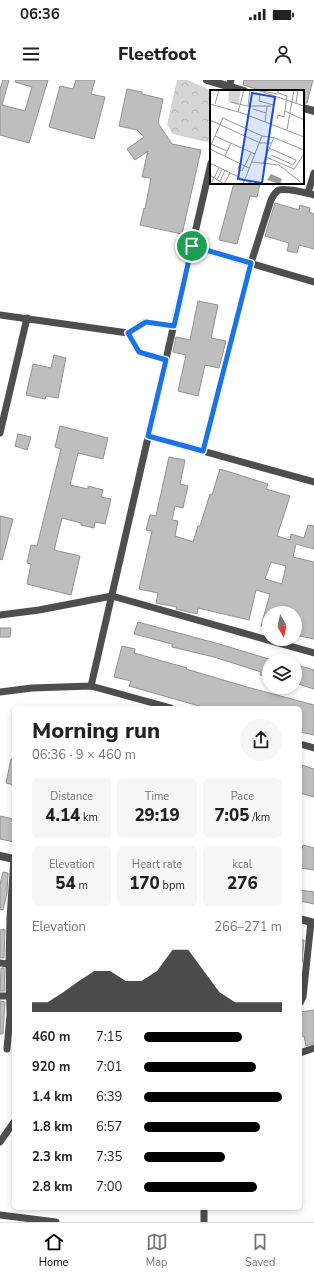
<!DOCTYPE html>
<html lang="en">
<head>
<meta charset="utf-8">
<style>
  body { margin:0; font-family:"Nunito Sans",sans-serif; background:#f6f6f6; color:#222; height:100vh; display:flex; flex-direction:column; font-size:15px; white-space:nowrap }
  * { box-sizing:border-box; margin:0 }
  p { font-size:13px; color:#767676 }
  .icon { flex:none; width:22px; height:22px; fill:none; stroke:currentColor; stroke-width:2; stroke-linecap:round; stroke-linejoin:round }
  .map { position:relative; flex:1; overflow:hidden }
  .side { position:absolute; left:12px; top:626px; width:290px; height:504px; display:flex; flex-direction:column; background:#fff; border-radius:6px; box-shadow:0 2px 6px #0003 }
  .side>* { flex:none }
  .needle { width:26px; rotate:171deg }
  .buttons { position:absolute; left:262px; top:526px; display:grid; gap:8px }
  .buttons a { display:grid; place-items:center; width:40px; height:40px; border-radius:50%; background:#fff; box-shadow:0 2px 6px #0003; font-size:20px }
  .pin { position:absolute; display:grid; place-items:center; width:34px; height:34px; color:#fff; margin:-17px; border:2px solid #fff; border-radius:50%; box-shadow:0 1px 4px #0007 }
  .round { display:grid; place-items:center; flex:none; width:42px; height:42px; border-radius:21px; background:#f6f6f6 }
  .overview { display:flex; align-items:center; justify-content:space-between; height:68px; padding:0 20px }
  h1 { font-size:22px; font-weight:800; line-height:30px }
  .figures { display:grid; grid-template-columns:repeat(3,1fr); gap:6px; height:68px; padding:4px 20px }
  .figures div { display:grid; align-content:center; border-radius:6px; background:#f6f6f6; text-align:center }
  .figures b { font-size:17px; font-weight:800 }
  .figures small { font-size:11px; font-weight:400 }
  .figures p { font-size:11px }
  .chart { height:112px; padding:8px 20px }
  .chart p { display:flex; justify-content:space-between }
  .chart svg { width:100%; height:72px; margin-top:4px; fill:#000; opacity:.7 }
  ul { padding:0 20px; list-style:none; font-size:13px }
  li { display:grid; grid-template-columns:64px 48px 1fr; align-items:center; height:30px }
  li i { height:10px; border-radius:5px; background:#000 }
  .status { display:flex; justify-content:space-between; align-items:center; height:28px; padding:0 20px; background:#fff; direction:ltr }
  .status svg { height:11px; fill:currentColor }
  header { display:flex; justify-content:space-between; align-items:center; height:52px; padding:0 20px; background:#fff; font-size:18px; font-weight:800 }
  .tab-bar { display:flex; justify-content:space-around; align-items:center; height:56px; border-top:1px solid #e0e0e0; background:#fff; font-size:11px; color:#767676 }
  .tab-bar a { display:grid; justify-items:center; gap:2px }
  .tab-bar .active { color:#000 }
  .map>svg:first-child { display:block }
</style>
</head>
<body>
<div class="status"><b>06:36</b><svg viewBox="0 0 49 12"><path d="M0 12V9h3v3zM5 12V6h3v6zM10 12V3h3v9zM15 12V0h3v12zM26 1h20v11H26zM47 4h2v5h-2z"/></svg></div>
<header><svg class="icon" aria-label="menu" viewBox="0 0 24 24"><path d="M4 6h16M4 12h16M4 18h16"/></svg>Fleetfoot<svg class="icon" aria-label="person" viewBox="0 0 24 24"><circle cx="12" cy="8" r="4"/><path d="M4 21q1-7 8-7t8 7"/></svg></header>
<div class="map">
<svg width="314" height="1142" viewBox="0 0 314 1142">
  <defs>
    <pattern id="forest-crowns" width="20" height="18" patternUnits="userSpaceOnUse"><rect width="20" height="18" fill="#d5d5d5"/><path d="M2 6a3 3 0 1 1 6 0M12 15a3 3 0 1 1 6 0" fill="none" stroke="#b5b5b5"/></pattern>
  </defs>
  <rect width="100%" height="100%" fill="#fff"/>
  <path fill="url(#forest-crowns)" d="M177,0H187L213,11H211V63L173,54L167,45Z"/>
  <path fill="#bebebe" stroke="#929292" fill-rule="evenodd" d="M3,0H9L2,25L25,31L32,7L15,2L16,0H48L29,63L0,55V9Z
    M76,0H95L91,14L105,17L94,59L49,47L60,6L73,9Z
    M244,0H313L307,23H303V11H263L243,5Z
    M127,9L142,12V14L163,19L158,43L172,64L201,70L182,154L140,145L144,128L145,129L151,98L142,97L148,71L135,80L127,69L144,57L137,50L119,46Z
    M234,103H260L257,117L250,116L237,164L219,160Z
    M275,123L299,130L300,125L310,128L309,132L314,134V169L299,165L297,173L287,171L289,163L265,156Z
    M198,221L218,225L211,258L226,261L219,288L205,285L198,316L178,311L186,275L173,272L176,257L190,260Z
    M54,275L66,278L58,318L46,316L45,319L26,315L33,284L51,288Z
    M60,346L108,358L103,379L78,373L70,405L88,409V406L103,410L101,417L111,419L105,444L95,442L94,448L81,445V443L62,438L54,470L80,476L71,515L27,504L31,484L27,483L31,465L37,466L61,369L55,367Z
    M18,354L31,357L27,370L15,366Z
    M169,377L185,380L180,404L188,406L183,428L175,426L172,440L178,441L175,456L193,462L198,446H200L210,414L212,415L220,389L268,404L266,409L290,416L277,456L290,460L291,454L304,458L308,445L314,446V469L296,464L293,477L314,482V559L295,555V533H269V548L261,546L270,514L256,510L249,540L198,528L197,534L176,529L177,527L156,523L158,513L139,509L152,451L146,450L150,435L156,436ZM271,482L286,486L282,504L265,499Z
    M0,436L13,439L2,480L0,479Z
    M138,542L219,564L269,579V598L260,595L261,592L214,577L172,567V564L134,554Z
    M0,548H11L10,557H0Z
    M122,566L135,569L134,573L187,588L186,589L247,607L314,625V655L300,652V628H206L129,606L131,601L114,597Z
    M300,586L314,590V609L295,603Z
    M11,679H14V705L6,703Z
    M302,685L314,689V717L300,713V691Z
    M0,736L14,739V762L0,759Z
    M303,765L314,768V790L300,788V778Z
    M3,792L8,793L7,813L3,830L0,829V804Z
    M300,810L314,812V824L300,821Z
    M4,849L5,850L4,878H0V850Z
    M300,859L304,860L302,883H300Z
    M1,888H4L5,911H0Z
    M0,921L5,922L3,954H0Z
    M314,930V963L306,966L304,956L300,957V932Z"/>
  <g fill="none" stroke-linecap="round" stroke-linejoin="round">
    <path stroke="#4e4e4e" stroke-width="7" d="M228,11L231,0
      M308,113L314,93
      M192,166L314,202
      M0,235L128,253L145,242L174,246
      M128,253L139,272L166,280
      M0,353L27,238
      M149,356L314,402
      M203,371L251,183L271,120C273,116 275,112 279,110C286,108 308,113 314,115
      M0,535L39,530L112,516L314,573
      M91,606L211,83
      M0,612L32,608L91,606L171,628
      M300,664L314,668
      M0,883L9,884
      M0,916H10
      M300,923L303,917L311,842
      M7,969L10,935L9,884L10,838L14,779
      M300,973L314,968
      M0,1062L14,1042
      M0,1135L56,1142
      M204,1142V1128"/>
    <path stroke="#4e4e4e" stroke-width="8" d="M207,0L244,11
      M303,28L314,31
      M0,776L14,779
      M300,839L314,843"/>
  </g>
  <g fill="none" stroke-linecap="round" stroke-linejoin="round">
    <g stroke="#fff" stroke-width="8">
      <path id="route" d="M192,166L251,183L203,371L148,356L166,280L139,272L128,253L146,242L174,246Z"/>
    </g>
    <use href="#route" stroke="#1a73e8" stroke-width="5"/>
  </g>
  <g transform="translate(210 10)">
    <rect width="94" height="94" fill="#fff"/>
    <path d="M19,0H31L28,15L19,12L18,18Z" fill="#d5d5d5"/>
    <path d="M61,84L72,89L70,94L57,90Z" fill="#9c9c9c"/>
    <path fill="none" stroke="#999" stroke-width="1" d="M47,0L94,16M52,1L68,4M50,3L49,11L60,14L63,15L66,8M21,12L37,16H61M86,13L88,0M0,14L32,23L94,47M5,14L9,0M38,16L40,0M43,19L56,23M75,21L94,30M28,22L34,0M67,29L68,25L74,27L77,6L68,3V0M0,30L50,53H62M55,32L57,16M60,34L63,20M77,40L84,0M5,46L45,64M1,54L17,61M0,57L13,28L52,46L65,48L94,60M59,58L86,70L83,75L61,65M0,59L39,78M15,66L21,53M56,67L84,79L94,64M42,72L69,75L93,94M0,73L43,94M30,74L28,79L32,81L41,63M53,74L64,47M0,85L14,94L20,83M7,90L12,79M10,91L15,80M2,92L9,78M33,94L52,46"/>
    <path fill="#1d4ed8" fill-opacity="0.15" stroke="#1d4ed8" stroke-width="2" d="M42,3L65,7L52,93L28,89Z"/>
    <rect width="94" height="94" fill="none" stroke="#000" stroke-width="2"/>
  </g>
</svg>
<div class="buttons">
<a><svg class="needle" viewBox="-14 -14 28 28"><path d="M0-13l5 13h-10z" fill="#e53935"/><path d="M0 13l5-13h-10z" fill="#767676"/></svg></a>
<a><svg class="icon" aria-label="layers" viewBox="0 0 24 24"><path d="M12 4l9 5-9 5-9-5zM3 14l9 5 9-5"/></svg></a>
</div>
<div class="pin" style="left:192px;top:166px;background:#1e9e55"><svg class="icon" aria-label="arrive" viewBox="0 0 24 24"><path d="M6 21V4h12l-3 4 3 4H6"/></svg></div>
<section class="side">
<div class="overview"><div><h1>Morning run</h1><p>06:36 · 9 × 460 m</p></div><a class="round"><svg class="icon" aria-label="share" viewBox="0 0 24 24"><path d="M12 15V3M7 8l5-5 5 5M5 13v7h14v-7"/></svg></a></div>
<div class="figures">
<div><p>Distance</p><b>4.14<small> km</small></b></div>
<div><p>Time</p><b>29:19</b></div>
<div><p>Pace</p><b>7:05<small> /km</small></b></div>
</div>
<div class="figures">
<div><p>Elevation</p><b>54<small> m</small></b></div>
<div><p>Heart rate</p><b>170<small> bpm</small></b></div>
<div><p>kcal</p><b>276</b></div>
</div>
<div class="chart"><p><span>Elevation</span>266–271 m</p>
<svg viewBox="0 0 160 44" preserveAspectRatio="none"><path d="M0 44V38L10 38L20 32L30 25L40 19L50 19L60 25L70 25L80 19L90 6L100 6L110 19L120 32L130 38L140 38L150 38L160 38V44z"/></svg>
</div>
<ul>
<li><b>460 m</b>7:15<i style="width:71%"></i></li>
<li><b>920 m</b>7:01<i style="width:81%"></i></li>
<li><b>1.4 km</b>6:39<i style="width:100%"></i></li>
<li><b>1.8 km</b>6:57<i style="width:84%"></i></li>
<li><b>2.3 km</b>7:35<i style="width:59%"></i></li>
<li><b>2.8 km</b>7:00<i style="width:82%"></i></li>
</ul>
</section>
</div>
<nav class="tab-bar">
<a class="active"><svg class="icon" aria-label="home" viewBox="0 0 24 24"><path d="M3 11l9-7 9 7M6 9v11h12V9"/></svg>Home</a>
<a><svg class="icon" aria-label="map" viewBox="0 0 24 24"><path d="M3 6l6-2 6 2 6-2v14l-6 2-6-2-6 2zM9 4v14M15 6v14"/></svg>Map</a>
<a><svg class="icon" aria-label="saved" viewBox="0 0 24 24"><path d="M7 4h10v16l-5-4-5 4z"/></svg>Saved</a>
</nav>
</body>
</html>
